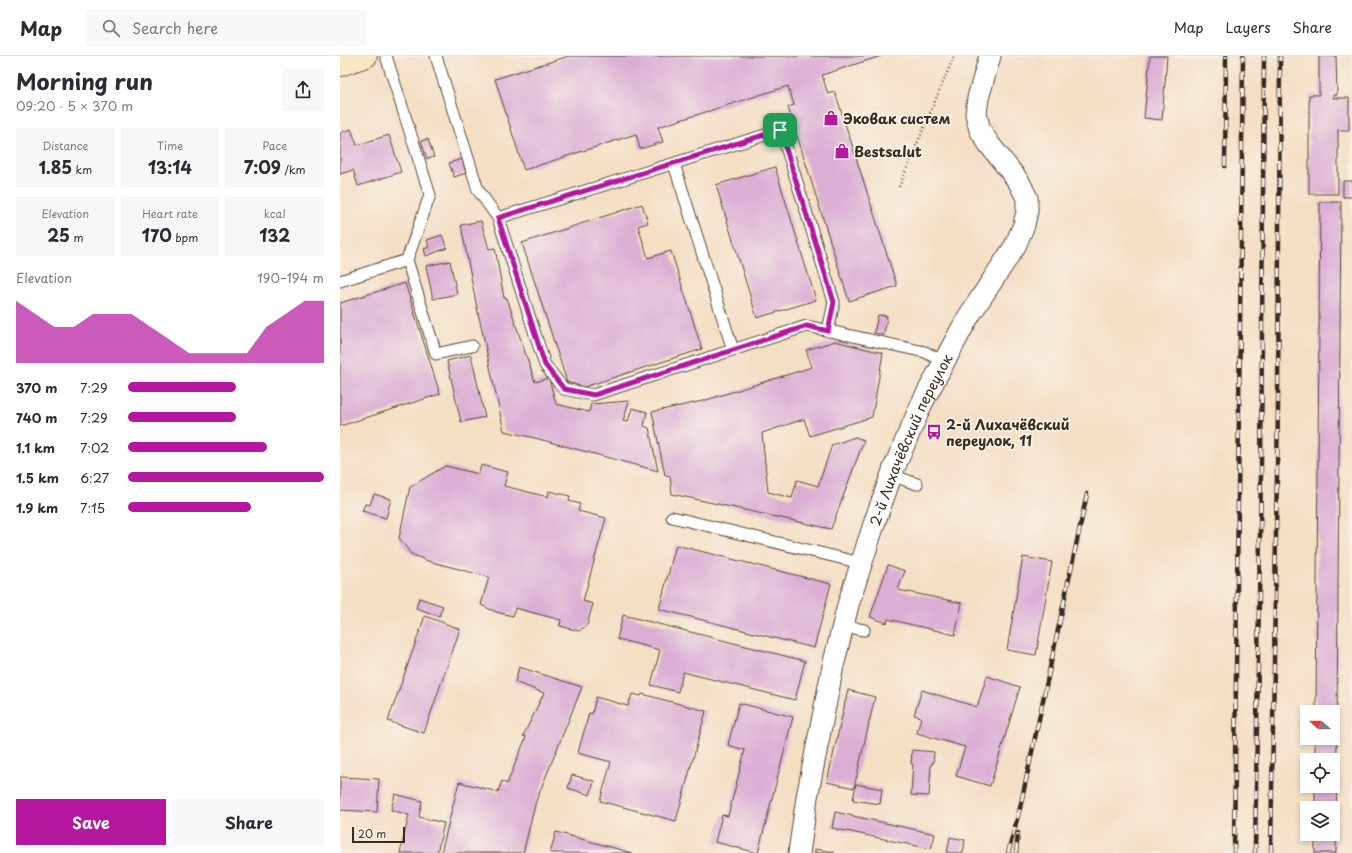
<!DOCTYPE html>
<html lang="en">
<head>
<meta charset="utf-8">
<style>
  body { margin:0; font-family:"Playpen Sans",sans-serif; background:#f7f7f7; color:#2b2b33; height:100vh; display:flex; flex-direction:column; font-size:15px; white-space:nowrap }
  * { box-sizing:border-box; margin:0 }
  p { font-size:13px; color:#7c7c81 }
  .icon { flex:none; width:22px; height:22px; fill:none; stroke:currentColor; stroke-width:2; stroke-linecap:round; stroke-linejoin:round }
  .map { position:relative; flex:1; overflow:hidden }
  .drawer { display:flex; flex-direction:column; background:#fff; width:340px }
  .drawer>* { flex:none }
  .needle { width:26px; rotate:291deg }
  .controls { position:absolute; left:960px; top:649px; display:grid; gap:8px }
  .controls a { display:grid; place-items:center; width:40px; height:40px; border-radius:0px; background:#fff; box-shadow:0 2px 6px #0003; font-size:20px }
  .scale { position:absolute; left:12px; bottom:10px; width:53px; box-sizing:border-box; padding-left:4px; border:2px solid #3b2a1e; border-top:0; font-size:11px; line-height:14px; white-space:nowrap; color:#3b2a1e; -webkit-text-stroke:3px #f7f3e8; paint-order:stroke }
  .pin { position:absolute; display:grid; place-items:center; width:34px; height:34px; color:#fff; margin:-17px; border-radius:8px; box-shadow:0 2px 6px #0006 }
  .round { display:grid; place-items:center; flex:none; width:42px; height:42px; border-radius:0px; background:#f7f7f7 }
  .summary { display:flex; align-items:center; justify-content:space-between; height:68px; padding:0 16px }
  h1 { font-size:22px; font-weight:700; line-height:30px }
  .stats { display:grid; grid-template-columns:repeat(3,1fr); gap:6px; height:68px; padding:4px 16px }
  .stats div { display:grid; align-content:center; border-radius:0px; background:#f7f7f7; text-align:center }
  .stats b { font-size:17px; font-weight:700 }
  .stats small { font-size:11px; font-weight:400 }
  .stats p { font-size:11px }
  .chart { height:112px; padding:8px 16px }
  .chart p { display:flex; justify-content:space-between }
  .chart svg { width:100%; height:72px; margin-top:4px; fill:#b5179e; opacity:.7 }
  .cta { display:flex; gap:8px; margin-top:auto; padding:8px 16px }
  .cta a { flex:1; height:46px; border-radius:0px; background:#b5179e; color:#fff; font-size:16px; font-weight:700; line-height:46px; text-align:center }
  .cta a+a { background:#f7f7f7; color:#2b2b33 }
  ul { padding:0 16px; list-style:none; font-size:13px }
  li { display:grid; grid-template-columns:64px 48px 1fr; align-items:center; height:30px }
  li i { height:10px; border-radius:5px; background:#b5179e }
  header { display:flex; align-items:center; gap:24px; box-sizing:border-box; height:56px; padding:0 20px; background:#fff; border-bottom:1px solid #e1e1e2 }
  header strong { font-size:19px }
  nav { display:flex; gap:22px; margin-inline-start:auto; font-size:14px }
  .search { width:280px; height:36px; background:#f7f7f7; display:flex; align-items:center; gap:10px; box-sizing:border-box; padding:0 14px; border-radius:0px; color:#7c7c81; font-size:15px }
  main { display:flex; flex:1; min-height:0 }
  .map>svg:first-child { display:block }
</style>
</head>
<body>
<header>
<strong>Map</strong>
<div class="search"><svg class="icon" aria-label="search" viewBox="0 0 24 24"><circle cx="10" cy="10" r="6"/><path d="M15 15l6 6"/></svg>Search here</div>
<nav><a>Map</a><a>Layers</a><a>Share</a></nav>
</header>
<main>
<section class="drawer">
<div class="summary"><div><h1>Morning run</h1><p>09:20 · 5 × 370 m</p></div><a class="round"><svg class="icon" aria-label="share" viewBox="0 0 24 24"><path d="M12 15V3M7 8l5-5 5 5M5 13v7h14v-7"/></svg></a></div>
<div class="stats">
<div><p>Distance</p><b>1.85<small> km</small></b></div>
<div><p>Time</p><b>13:14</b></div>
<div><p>Pace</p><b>7:09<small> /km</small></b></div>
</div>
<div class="stats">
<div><p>Elevation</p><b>25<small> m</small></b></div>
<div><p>Heart rate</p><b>170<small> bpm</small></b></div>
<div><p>kcal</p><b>132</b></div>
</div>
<div class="chart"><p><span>Elevation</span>190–194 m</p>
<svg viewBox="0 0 160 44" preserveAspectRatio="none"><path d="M0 44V6L10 14L20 22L30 22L40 14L50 14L60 14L70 22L80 30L90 38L100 38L110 38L120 38L130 22L140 14L150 6L160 6V44z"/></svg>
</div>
<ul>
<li><b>370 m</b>7:29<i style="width:55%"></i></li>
<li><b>740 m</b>7:29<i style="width:55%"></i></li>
<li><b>1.1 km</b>7:02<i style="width:71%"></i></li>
<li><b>1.5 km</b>6:27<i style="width:100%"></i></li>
<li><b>1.9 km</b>7:15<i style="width:63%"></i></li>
</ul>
<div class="cta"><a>Save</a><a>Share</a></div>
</section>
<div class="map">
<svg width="1012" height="797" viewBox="0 0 1012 797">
  <rect width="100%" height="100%" fill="#f7f3e8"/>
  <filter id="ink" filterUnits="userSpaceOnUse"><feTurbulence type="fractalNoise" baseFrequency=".025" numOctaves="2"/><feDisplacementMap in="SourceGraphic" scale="8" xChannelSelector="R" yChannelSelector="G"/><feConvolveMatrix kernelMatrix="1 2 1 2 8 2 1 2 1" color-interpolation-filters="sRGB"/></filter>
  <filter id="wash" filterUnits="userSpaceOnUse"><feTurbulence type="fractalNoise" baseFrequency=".012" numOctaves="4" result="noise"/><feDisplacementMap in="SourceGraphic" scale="16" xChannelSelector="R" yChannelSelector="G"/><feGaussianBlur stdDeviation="0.9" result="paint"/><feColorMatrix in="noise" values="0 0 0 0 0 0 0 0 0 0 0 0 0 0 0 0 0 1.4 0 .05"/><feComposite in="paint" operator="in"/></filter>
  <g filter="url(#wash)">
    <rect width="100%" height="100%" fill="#f4dfc5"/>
    <g id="blocks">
      <path fill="#dbafd4" d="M229,0H541L482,19L488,38L495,36L557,230L509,245L448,51L454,49L448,30L318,71L323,86L300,93L296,78L184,114L155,23Z
        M810,0H827L822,64L804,62Z
        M979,0H996L997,39H993V42H1009V74H998V138H969V39H979Z
        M11,73L17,89L49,79L61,116L18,130L13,114L0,118V77Z
        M88,83L94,101L87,103L81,85Z
        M122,103L126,117L114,121L109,107Z
        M435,111L476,244L417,262L376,129Z
        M1003,125H1012V141H1003Z
        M980,146H1001L996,797H975V778H993V752H975V730H993V704H975V682H993V656H976Z
        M302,148L308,167L298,170L308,202L331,195L362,293L244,331L227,326L182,187Z
        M141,165L149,193L155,192L164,242H167L195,326L209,322L216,348L249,356L251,348L289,345L283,365L288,366L292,352L307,356L304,370L309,372L318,415L195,382L164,375L136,247L121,169Z
        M102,179L107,192L86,200L84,193L89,191L87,184Z
        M110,205L117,238L93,243L86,210Z
        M65,227L100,338L0,370V247Z
        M538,259L547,260L544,279L534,277Z
        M495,285L543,297L532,361L470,380L464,363L422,377L428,436L452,442L457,424L478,430L492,389L515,381L524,384L491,473L332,438L330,420L325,419L312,356L363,345L472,311L466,294Z
        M131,299L145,361L121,366L107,305Z
        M141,409L168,416L164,430L208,441L209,435L230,440L229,445L240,448L238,455L266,462L243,545L253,548L247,569L239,575L220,570L221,564L175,552L173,560L156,556L141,549L149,521L88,505L71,498L59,482L70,431L105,410L139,418Z
        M34,438L51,443L46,462L22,455L25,448L30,449Z
        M336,489L491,528L474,592L319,553Z
        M683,501L712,506L696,599L667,594Z
        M548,509L565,515L558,534L622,547L615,579L548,563L547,567L530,561Z
        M79,542L103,550L99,560L76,552Z
        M283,559L465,605L455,644L343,616L338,636L311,629L320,594L277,583Z
        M85,560L120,573L84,677L48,665Z
        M179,611L242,631L196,745L183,797H101L119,726L158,736L162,725L167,728L186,681L183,680L204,637L175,626Z
        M647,620L680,631L650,730L616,720L625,691L577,677L581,661L574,659L582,634L637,651Z
        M508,634L535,641L514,732L487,726Z
        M292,638L301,640L302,638L366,655L336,765L260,745L271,706L238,697L249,657L252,658L256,641L288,650Z
        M399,647L453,661L418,797L375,786L382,759L388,760L405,694L388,689Z
        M572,694L594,696L593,708H591L589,740L571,739L573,708H571Z
        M232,719L254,725L250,739L228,732Z
        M0,721L39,723L37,756L0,754Z
        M516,728L542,733L540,748L513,744Z
        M55,738L82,745L79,761L104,767L97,797H60L69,759L51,754Z
        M495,756L595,778L591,793L492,772Z
        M216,776L292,797H210Z
        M610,781L625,784L623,797H607Z
        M475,793L494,796V797H475Z"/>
    </g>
  </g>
  <g filter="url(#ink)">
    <use href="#blocks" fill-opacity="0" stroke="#574537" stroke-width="1"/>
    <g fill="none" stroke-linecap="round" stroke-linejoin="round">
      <g stroke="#574537" stroke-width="13">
        <path id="lane" d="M96,0L138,134L158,162L205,309L224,333L253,339L467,270L585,296L604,306
          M334,108L393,294
          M158,162L441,74L494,246L488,275
          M67,204L96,298L132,290
          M0,225L67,204L90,139L46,0
          M551,419L577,428
          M332,461L521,507
          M503,570L524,574"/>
      </g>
      <g stroke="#574537" stroke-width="23">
        <g id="street">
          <path id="s1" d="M459,797L467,741L493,610L508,549L535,465L554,412L582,347L627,263L675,190L684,169L687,155V142L679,126L649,88L640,74L636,58L638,42L650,0"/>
        </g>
      </g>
      <g stroke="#574537" stroke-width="24">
        <path id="secondary" d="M0,9L26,0"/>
      </g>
      <path stroke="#574537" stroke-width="2.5" stroke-dasharray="1 3" stroke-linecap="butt" d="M559,131L614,0"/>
      <use href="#lane" stroke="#fff" stroke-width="11"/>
      <use href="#street" stroke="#fff" stroke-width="21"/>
      <use href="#secondary" stroke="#f7e8c3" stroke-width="22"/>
      <g stroke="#3b2a1e" stroke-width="4.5">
        <path id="rail" d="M885,110L886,0
          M668,797L680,752L747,438
          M676,797L678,777
          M894,797L903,0
          M915,797L921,416L924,0
          M931,797L938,351L940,0"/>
      </g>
      <use href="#rail" stroke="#f7f3e8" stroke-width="3" stroke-dasharray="9" stroke-linecap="butt"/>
    </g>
  </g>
  <g fill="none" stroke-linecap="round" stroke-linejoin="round" filter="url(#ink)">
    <g stroke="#fff" stroke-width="8">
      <path id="route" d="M440,74L494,246L488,275L467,270L254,339L224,333L205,309L158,162Z"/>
    </g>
    <use href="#route" stroke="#b5179e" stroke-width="5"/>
  </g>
  <defs>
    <g id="shop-bare" transform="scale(1.2)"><path d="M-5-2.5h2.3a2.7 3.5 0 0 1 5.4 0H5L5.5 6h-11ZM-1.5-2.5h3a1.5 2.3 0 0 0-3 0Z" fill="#b5179e" stroke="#f7f3e8" stroke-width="2.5" paint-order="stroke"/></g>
    <g id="bus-bare" transform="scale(1.2)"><path d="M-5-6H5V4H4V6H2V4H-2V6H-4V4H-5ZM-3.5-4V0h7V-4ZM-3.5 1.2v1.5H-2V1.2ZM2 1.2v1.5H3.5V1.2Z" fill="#b5179e" stroke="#f7f3e8" stroke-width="2.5" paint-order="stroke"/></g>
  </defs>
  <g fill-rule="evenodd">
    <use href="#shop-bare" x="491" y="62"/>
    <use href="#shop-bare" x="502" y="95"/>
    <use href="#bus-bare" x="594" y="376"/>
  </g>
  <g text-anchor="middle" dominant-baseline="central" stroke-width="3.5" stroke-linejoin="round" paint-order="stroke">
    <g font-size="14" font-weight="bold" fill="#3b2a1e" stroke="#f7f3e8" text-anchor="start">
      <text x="503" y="62">Эковак систем</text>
      <text x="514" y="95">Bestsalut</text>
      <text x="606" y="368">2-й Лихачёвский<tspan x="606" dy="16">переулок, 11</tspan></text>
    </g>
    <g font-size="14" fill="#3b2a1e" stroke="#f7f3e8">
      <text stroke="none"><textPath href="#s1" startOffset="430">2-й Лихачёвский переулок</textPath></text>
    </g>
  </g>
</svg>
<div class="controls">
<a><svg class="needle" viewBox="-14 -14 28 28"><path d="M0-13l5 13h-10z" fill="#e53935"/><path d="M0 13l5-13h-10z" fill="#7c7c81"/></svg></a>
<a><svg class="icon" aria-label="locate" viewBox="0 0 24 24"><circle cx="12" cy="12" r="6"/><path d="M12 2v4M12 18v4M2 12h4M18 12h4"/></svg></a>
<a><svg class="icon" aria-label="layers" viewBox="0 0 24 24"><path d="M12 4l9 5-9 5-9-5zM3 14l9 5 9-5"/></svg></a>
</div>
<div class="scale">20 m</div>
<div class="pin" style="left:440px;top:74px;background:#1e9e55"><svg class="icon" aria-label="arrive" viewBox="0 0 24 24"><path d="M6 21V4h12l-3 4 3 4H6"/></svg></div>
</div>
</main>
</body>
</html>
